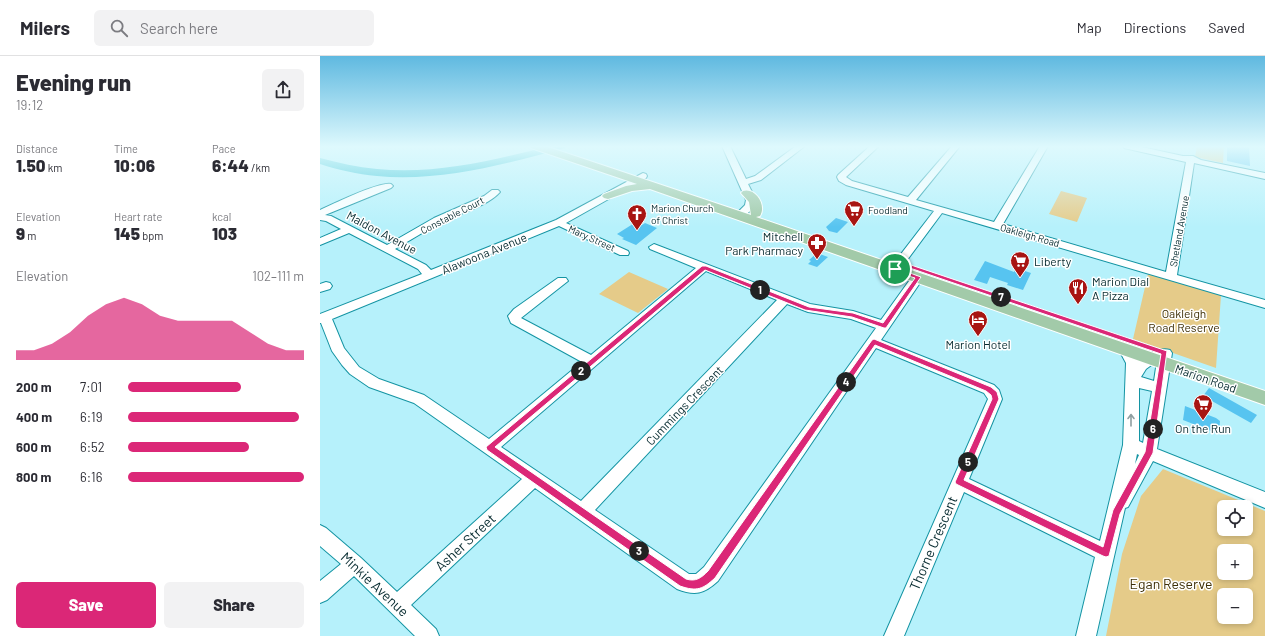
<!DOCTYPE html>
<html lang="en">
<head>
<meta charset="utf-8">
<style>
  body { margin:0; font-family:Barlow,sans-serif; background:#f2f2f3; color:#2b2b33; height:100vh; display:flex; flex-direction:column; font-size:15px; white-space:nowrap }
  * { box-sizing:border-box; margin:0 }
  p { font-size:13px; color:#7c7c81 }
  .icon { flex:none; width:22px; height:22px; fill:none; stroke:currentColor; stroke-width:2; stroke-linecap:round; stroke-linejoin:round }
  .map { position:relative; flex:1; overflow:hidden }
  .sheet { display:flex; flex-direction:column; background:#fff; width:320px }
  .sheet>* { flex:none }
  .controls { position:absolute; left:897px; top:444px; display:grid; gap:8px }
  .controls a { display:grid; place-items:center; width:36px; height:36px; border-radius:6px; background:#fff; box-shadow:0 2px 6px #0003; font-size:20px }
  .pin { position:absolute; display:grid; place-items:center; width:34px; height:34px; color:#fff; margin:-17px; border:2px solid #fff; border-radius:50%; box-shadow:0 1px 4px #0007 }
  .km { position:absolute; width:20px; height:20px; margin:-10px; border-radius:50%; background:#222; color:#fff; font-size:11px; line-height:20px; text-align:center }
  .round { display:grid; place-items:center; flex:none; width:42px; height:42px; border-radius:6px; background:#f2f2f3 }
  .head { display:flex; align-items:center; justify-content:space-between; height:68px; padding:0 16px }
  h1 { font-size:22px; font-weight:800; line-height:30px }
  .metrics { display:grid; grid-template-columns:repeat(3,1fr); gap:6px; height:68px; padding:4px 16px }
  .metrics div { display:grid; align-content:center }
  .metrics b { font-size:17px; font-weight:800 }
  .metrics small { font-size:11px; font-weight:400 }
  .metrics p { font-size:11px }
  .chart { height:112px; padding:8px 16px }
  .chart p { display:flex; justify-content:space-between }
  .chart svg { width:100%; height:72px; margin-top:4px; fill:#db2777; opacity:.7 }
  .button { display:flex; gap:8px; margin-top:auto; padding:8px 16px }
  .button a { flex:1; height:46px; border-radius:6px; background:#db2777; color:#fff; font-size:16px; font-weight:800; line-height:46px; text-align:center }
  .button a+a { background:#f2f2f3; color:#2b2b33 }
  ul { padding:0 16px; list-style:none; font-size:13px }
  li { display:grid; grid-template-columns:64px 48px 1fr; align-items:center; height:30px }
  li i { height:10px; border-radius:5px; background:#db2777 }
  header { display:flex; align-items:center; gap:24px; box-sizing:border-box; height:56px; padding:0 20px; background:#fff; border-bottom:1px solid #e1e1e2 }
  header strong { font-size:19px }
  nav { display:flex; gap:22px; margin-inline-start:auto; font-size:14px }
  .search { width:280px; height:36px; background:#f2f2f3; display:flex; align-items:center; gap:10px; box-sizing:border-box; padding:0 14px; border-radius:6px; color:#7c7c81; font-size:15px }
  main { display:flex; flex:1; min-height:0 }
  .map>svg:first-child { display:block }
</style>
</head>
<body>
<header>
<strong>Milers</strong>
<div class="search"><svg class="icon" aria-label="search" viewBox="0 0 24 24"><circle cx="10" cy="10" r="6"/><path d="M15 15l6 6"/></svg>Search here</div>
<nav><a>Map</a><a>Directions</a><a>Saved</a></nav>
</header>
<main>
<section class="sheet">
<div class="head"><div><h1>Evening run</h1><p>19:12</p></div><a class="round"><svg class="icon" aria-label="share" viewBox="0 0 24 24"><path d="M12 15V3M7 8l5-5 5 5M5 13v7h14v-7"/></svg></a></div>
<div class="metrics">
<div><p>Distance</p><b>1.50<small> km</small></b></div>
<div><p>Time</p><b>10:06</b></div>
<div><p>Pace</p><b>6:44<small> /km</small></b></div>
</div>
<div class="metrics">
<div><p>Elevation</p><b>9<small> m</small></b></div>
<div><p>Heart rate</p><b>145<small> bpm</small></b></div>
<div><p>kcal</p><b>103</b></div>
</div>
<div class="chart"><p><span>Elevation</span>102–111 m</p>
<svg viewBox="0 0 160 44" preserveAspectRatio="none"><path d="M0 44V38L10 38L20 34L30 27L40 17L50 10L60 6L70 10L80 17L90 20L100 20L110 20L120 20L130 27L140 34L150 38L160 38V44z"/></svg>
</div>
<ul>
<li><b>200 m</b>7:01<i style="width:64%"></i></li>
<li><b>400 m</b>6:19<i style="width:97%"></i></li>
<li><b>600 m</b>6:52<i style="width:69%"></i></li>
<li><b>800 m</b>6:16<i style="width:100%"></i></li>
</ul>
<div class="button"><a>Save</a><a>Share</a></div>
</section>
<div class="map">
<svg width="945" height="580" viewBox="0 0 945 580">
  <rect width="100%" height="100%" fill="#b6f1fb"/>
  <path fill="#e5cb89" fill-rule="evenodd" d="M877,90H904L903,107L875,101Z
    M741,135L767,142L757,166L729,158Z
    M309,216L348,233L318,257L279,238Z
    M828,218L901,239L896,312L813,283Z
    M843,413L945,455V580H786L802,498L821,440ZM904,451H926V473H904ZM904,495H926V517H904ZM904,539H926V561H904Z"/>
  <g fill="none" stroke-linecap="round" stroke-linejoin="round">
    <path fill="#33c1d3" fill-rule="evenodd" d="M230,90H246L245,92C185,108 120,126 57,120C37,118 19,114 0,108V102C19,107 37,111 57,113C115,119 174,104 230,90Z"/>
  </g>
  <path fill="#57c4f0" d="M907,90L929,91L930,110L907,105Z
    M516,162L528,166L517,177L509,175L506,171Z
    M316,166L322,169L325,167L337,172L316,189L302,183L304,182L297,178Z
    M497,197L508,201L497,211L488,208L491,205L489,204Z
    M665,205L694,216L696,212L711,217L703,234L687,229L688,227L670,221L667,228L654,224Z
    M889,332L937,359L931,367L883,340Z
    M865,350L896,362L900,365L899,378L863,364Z"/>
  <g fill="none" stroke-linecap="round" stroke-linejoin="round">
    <g stroke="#1494a3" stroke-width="2">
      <path id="minor" d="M402,90H410L426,123L435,120L476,90H485L441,124L428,128L436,144C433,151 428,160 420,162L415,159L425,149L426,144Z
        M550,90H559L526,121L532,125L588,141L632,90H640L596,144L674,166L720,90H728L683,168L846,216L866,106L804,92L803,90H817L863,100H873L881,104L945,117V123L874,107L857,219L945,244V252L622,157L579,215H571L569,213L571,211L614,155L526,129L519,125L517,121L518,119Z
        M323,117L326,118L327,120L326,122L246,167L308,195L309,197L308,199H300L239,170L12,263L24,292L39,311L59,323L104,339L169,383L262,306L191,267L188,260L194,253L238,222H246L248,225L201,262L271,299L376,212L330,193L329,191L334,188L490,248L533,255L561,264L594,218H602L604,221L561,284L674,329L679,334L682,343L649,423L780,485L803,389L806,307L799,294L801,291L806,289L811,291L818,305C826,298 840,291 850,294L852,297L837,393L945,436V452L833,405L808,451L805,452L776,580H756L775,501L644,436L584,580H564L668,343L664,337L556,292L398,525C384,538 375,540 357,533L215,432L91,549L116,573L119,580H95L34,520L7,544L0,547V525L21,508L0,490V469L6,472L41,502L77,536L202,423L94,347L49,331L30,318L22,309L12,295L1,267H0V258L102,218L98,213L29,177L0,189V182L21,173L6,165L0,164V154C13,148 60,125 71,128L73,130L71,132L5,159L11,160L67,189L114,162L164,140L172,134H178L180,136C168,150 138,158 121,166C106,174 91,184 75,193L106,209L111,214L236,164ZM386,215L457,244L261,445L181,391ZM467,248L488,256L531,263L556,272L384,511L376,518H369L275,454ZM837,305L834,325L821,321L826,313ZM819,332L832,335L823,387L819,385ZM817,398L819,399L815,408Z
        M6,226L10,227L12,230L10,233L0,236V228Z"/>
    </g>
    <g stroke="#fff" stroke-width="2">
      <path id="major" d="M210,90H225L431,159L429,146L421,137L423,135C435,131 447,149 440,160L436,161L945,335V349L330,133L312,135L288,143L284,142L282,140L284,138L306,130L317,128L211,92Z"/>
    </g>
    <use href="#minor" fill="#fff" fill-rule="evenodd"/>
    <use href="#major" fill="#a2caa9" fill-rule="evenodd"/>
  </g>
  <defs><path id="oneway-shaft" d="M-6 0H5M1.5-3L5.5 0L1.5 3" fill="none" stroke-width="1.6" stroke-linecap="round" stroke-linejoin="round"/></defs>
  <use stroke="#8f9fa1" href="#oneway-shaft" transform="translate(811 364) rotate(-90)"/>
  <linearGradient id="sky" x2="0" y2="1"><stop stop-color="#5fb9e0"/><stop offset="0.53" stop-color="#def9fd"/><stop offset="1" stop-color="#def9fd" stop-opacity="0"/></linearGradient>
  <rect width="945" height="171" fill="url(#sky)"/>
  <path fill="#db2777" stroke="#fff" fill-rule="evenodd" d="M578,206H582L847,295L833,397L800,458L789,500L786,501L783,500L636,428L635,426L672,343L671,339L666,335L555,289L395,522C383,533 377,536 360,530L167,394L166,391L382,210H386L489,251L533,257L563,267L595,222L573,215L572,213ZM581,209L841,298L825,396L793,454L783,491L644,424L679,343L677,336L671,331L554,283L552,284L388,515C381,522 376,526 366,523L175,391L385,214L485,254L532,261L564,272H566L601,221L579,213Z"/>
  <defs>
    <g id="supermarket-pin" transform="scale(1)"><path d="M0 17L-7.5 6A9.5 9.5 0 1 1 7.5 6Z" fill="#a81512" stroke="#fff"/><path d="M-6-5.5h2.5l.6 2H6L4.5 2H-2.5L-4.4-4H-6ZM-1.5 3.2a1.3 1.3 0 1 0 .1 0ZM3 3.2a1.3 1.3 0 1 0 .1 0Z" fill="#fff"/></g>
    <g id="church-pin" transform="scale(1)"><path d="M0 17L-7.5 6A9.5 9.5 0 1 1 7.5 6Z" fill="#a81512" stroke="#fff"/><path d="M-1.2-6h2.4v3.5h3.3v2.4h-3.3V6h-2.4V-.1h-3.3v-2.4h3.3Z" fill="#fff"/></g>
    <g id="pharmacy-pin" transform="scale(1)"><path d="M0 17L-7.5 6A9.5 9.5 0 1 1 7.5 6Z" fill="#a81512" stroke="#fff"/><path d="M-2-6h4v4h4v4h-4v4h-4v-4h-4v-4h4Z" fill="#fff"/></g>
    <g id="restaurant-pin" transform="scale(1)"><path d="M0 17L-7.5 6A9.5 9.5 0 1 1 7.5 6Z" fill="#a81512" stroke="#fff"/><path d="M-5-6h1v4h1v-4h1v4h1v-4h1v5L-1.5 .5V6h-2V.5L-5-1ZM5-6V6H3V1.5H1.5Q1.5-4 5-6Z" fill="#fff"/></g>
    <g id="hotel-pin" transform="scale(1)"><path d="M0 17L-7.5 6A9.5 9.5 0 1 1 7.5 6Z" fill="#a81512" stroke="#fff"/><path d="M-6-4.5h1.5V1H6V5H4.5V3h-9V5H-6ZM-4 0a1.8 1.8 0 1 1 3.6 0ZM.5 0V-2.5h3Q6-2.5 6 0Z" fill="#fff"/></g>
  </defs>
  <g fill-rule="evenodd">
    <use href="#supermarket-pin" x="534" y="154"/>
    <use href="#church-pin" x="317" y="158"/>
    <use href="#pharmacy-pin" x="497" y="187"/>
    <use href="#supermarket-pin" x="700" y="205"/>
    <use href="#restaurant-pin" x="758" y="232"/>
    <use href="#hotel-pin" x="658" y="264"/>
    <use href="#supermarket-pin" x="883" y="348"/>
  </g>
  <g text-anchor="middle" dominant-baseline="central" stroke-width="3" stroke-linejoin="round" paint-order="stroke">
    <g font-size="10" fill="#062a2f" stroke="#fff" text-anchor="start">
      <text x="331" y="152">Marion Church<tspan x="331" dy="12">of Christ</tspan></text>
      <text x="548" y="154">Foodland</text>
    </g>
    <g font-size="10" fill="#062a2f" stroke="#fff">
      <text transform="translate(132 159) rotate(-27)">Constable Court</text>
      <text transform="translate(859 175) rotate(-80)">Shetland Avenue</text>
      <text transform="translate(710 179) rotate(16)">Oakleigh Road</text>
      <text transform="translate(272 182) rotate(24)">Mary Street</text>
    </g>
    <g font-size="12" fill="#062a2f" stroke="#fff">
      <text transform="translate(62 176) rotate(28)">Maldon Avenue</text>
      <text transform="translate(164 197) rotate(-22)">Alawoona Avenue</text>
      <text transform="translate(886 322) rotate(19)">Marion Road</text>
      <text transform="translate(364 349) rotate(-46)">Cummings Crescent</text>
    </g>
    <g font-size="12" fill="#062a2f" stroke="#fff" text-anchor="start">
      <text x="483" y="180" text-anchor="end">Mitchell<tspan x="483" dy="14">Park Pharmacy</tspan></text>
      <text x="714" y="205">Liberty</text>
      <text x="772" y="225">Marion Dial<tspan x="772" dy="14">A Pizza</tspan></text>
      <text x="658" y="288" text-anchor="middle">Marion Hotel</text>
      <text x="883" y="372" text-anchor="middle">On the Run</text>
    </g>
    <g font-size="12" fill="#3e2f06" stroke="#fff">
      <text x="864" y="257">Oakleigh<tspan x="864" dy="14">Road Reserve</tspan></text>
    </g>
    <g font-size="14" fill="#062a2f" stroke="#fff">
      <text transform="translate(145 486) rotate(-43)">Asher Street</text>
      <text transform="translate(613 487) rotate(-67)">Thorne Crescent</text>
      <text transform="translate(55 528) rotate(43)">Minkie Avenue</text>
    </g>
    <g font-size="14" fill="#3e2f06" stroke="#fff">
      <text x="851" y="527">Egan Reserve</text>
    </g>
  </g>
</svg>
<div class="controls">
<a><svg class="icon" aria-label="locate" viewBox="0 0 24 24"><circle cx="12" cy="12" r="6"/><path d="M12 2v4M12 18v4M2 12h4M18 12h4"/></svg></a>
<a>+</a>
<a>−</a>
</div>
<div class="pin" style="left:575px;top:213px;background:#1e9e55"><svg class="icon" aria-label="arrive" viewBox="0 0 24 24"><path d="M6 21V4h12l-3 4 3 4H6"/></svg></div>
<b class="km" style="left:440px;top:234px">1</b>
<b class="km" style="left:261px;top:315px">2</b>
<b class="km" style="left:319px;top:495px">3</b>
<b class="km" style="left:526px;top:326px">4</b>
<b class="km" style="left:648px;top:406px">5</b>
<b class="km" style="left:833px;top:373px">6</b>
<b class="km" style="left:681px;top:241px">7</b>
</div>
</main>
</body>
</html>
